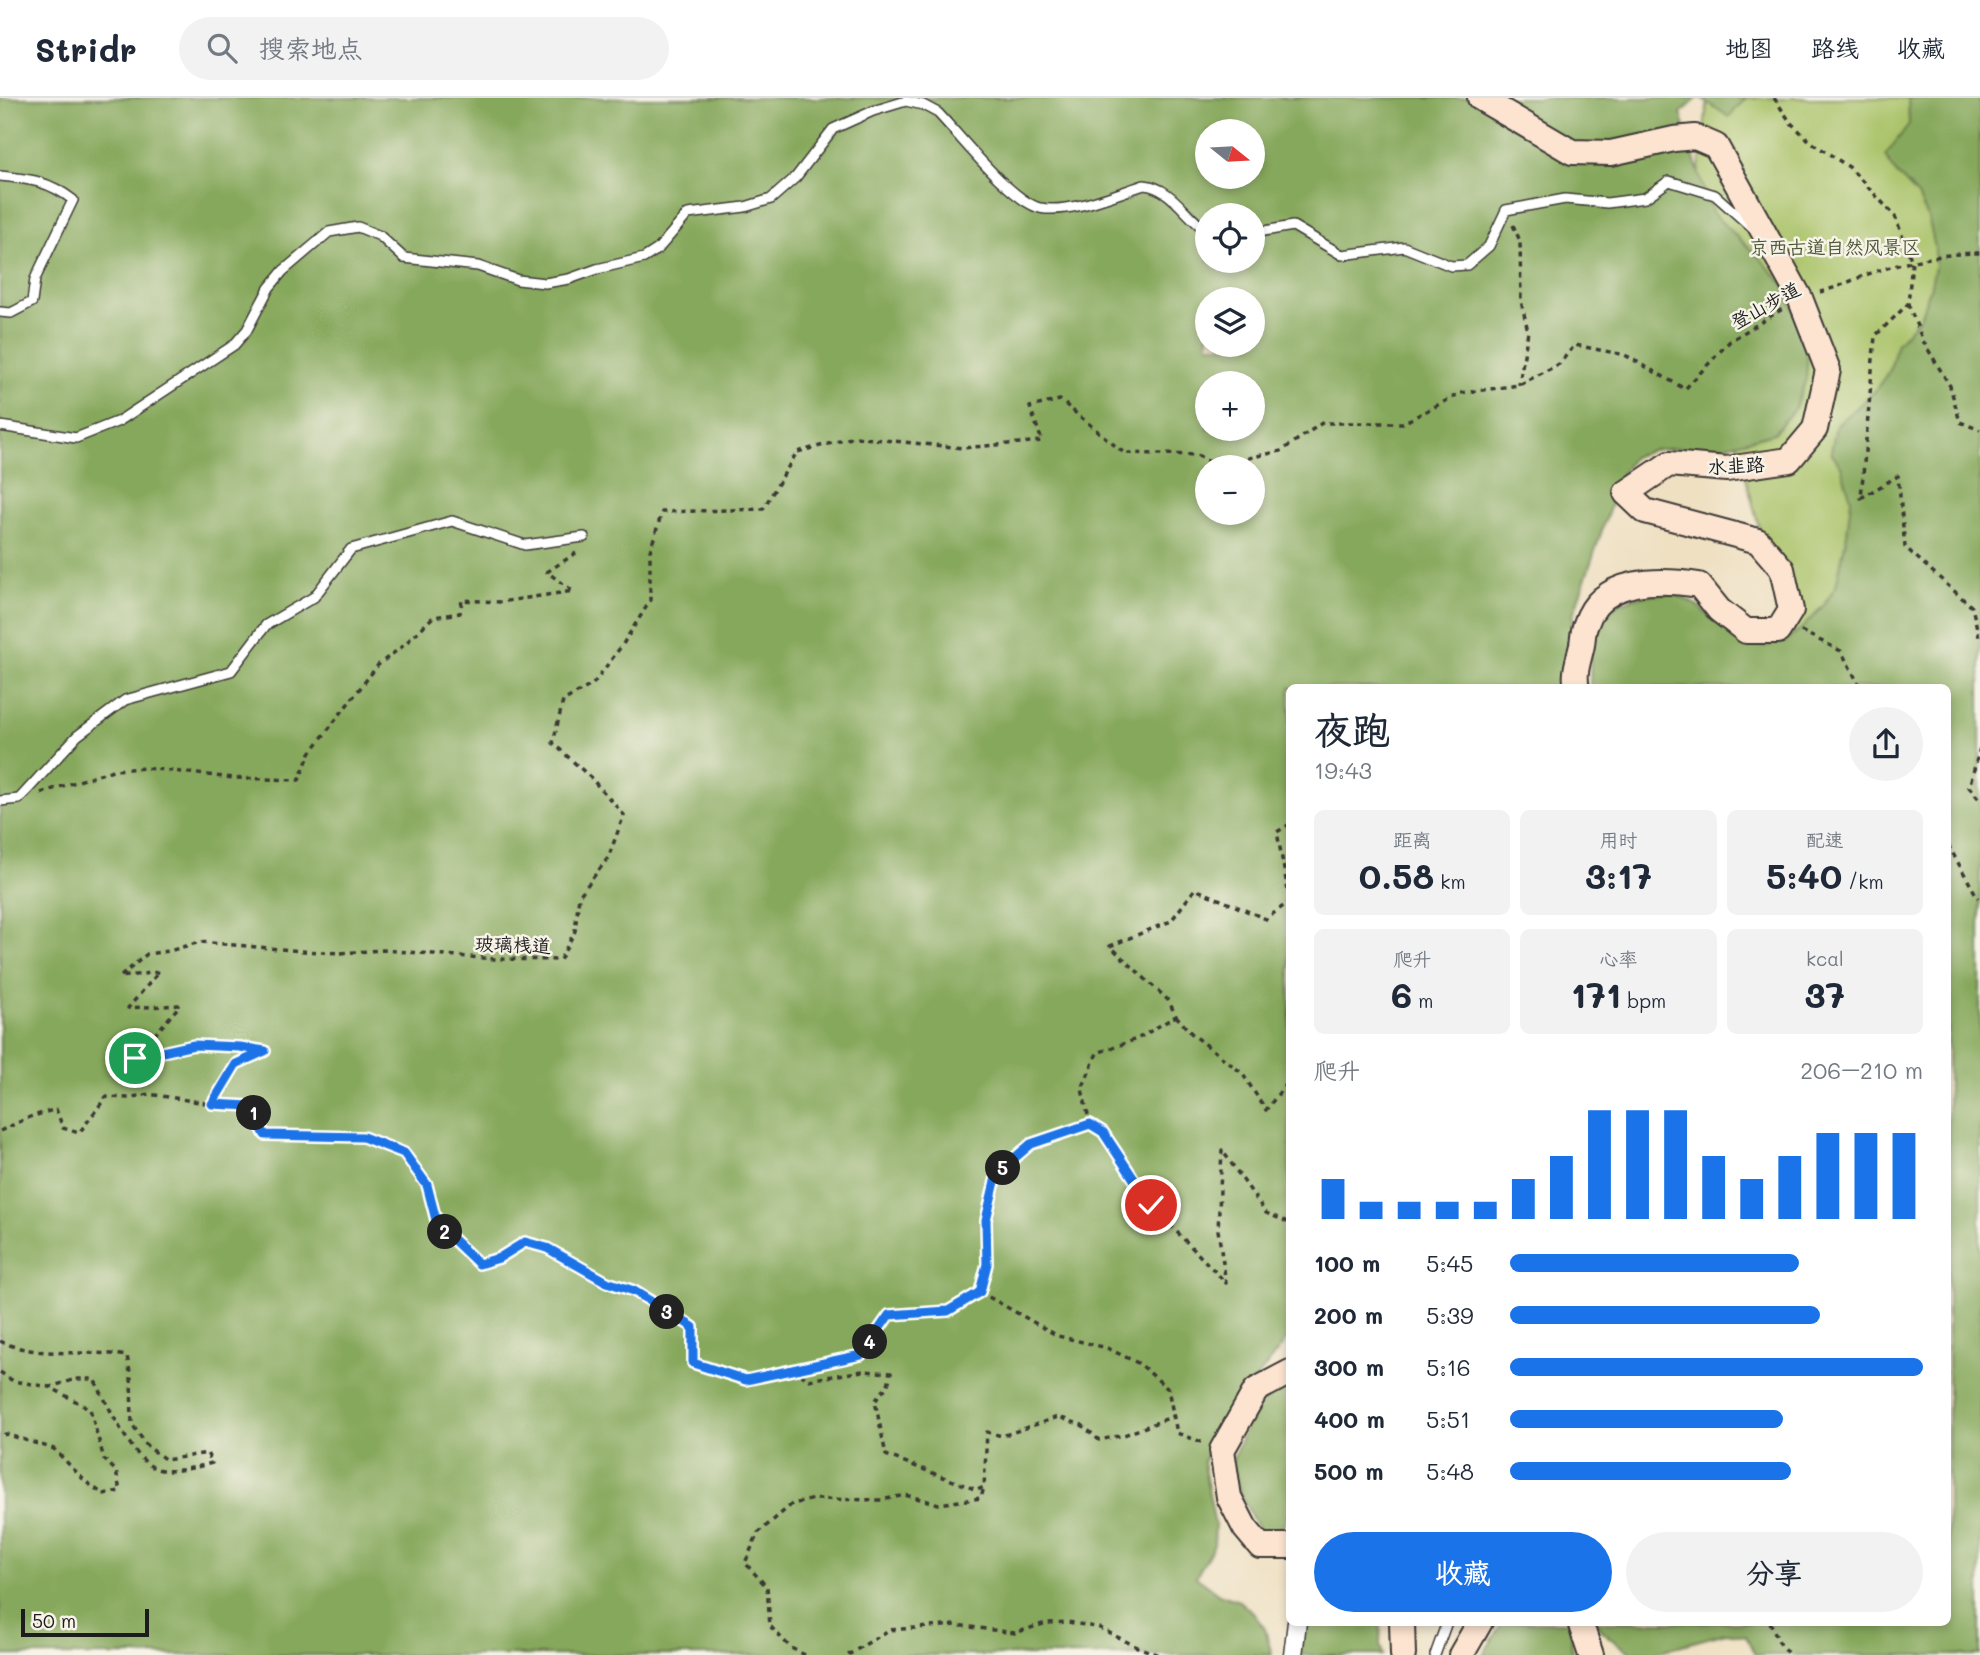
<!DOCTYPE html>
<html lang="zh">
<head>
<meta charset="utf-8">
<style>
  body { margin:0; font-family:Mali,"LXGW WenKai TC",sans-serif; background:#f2f2f3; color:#1f2937; height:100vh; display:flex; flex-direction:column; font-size:26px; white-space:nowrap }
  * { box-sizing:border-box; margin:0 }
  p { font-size:23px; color:#747a83 }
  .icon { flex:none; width:38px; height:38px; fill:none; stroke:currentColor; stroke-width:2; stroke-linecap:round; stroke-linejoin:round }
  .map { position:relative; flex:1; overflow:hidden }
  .side { position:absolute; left:1286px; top:586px; width:665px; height:942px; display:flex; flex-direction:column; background:#fff; border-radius:10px; box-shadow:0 4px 10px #0003 }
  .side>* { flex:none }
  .needle { width:46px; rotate:108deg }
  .buttons { position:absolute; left:1195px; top:21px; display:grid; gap:14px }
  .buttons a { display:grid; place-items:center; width:70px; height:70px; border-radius:50%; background:#fff; box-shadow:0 4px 10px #0003; font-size:35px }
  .scale { position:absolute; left:21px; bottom:18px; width:128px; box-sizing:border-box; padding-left:7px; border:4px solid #1c1c1c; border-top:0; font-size:19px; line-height:24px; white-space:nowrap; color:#1c1c1c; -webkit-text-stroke:5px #f7f3e8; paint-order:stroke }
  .pin { position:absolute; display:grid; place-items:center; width:60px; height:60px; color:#fff; margin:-30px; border:4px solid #fff; border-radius:50%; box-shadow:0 2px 7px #0007 }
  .km { position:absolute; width:35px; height:35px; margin:-18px; border-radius:50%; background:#222; color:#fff; font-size:19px; line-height:35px; text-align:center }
  .round { display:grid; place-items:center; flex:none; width:74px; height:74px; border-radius:37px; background:#f2f2f3 }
  .headline { display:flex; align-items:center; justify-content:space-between; height:119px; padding:0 28px }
  h1 { font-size:38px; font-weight:800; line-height:52px }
  .figures { display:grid; grid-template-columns:repeat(3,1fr); gap:10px; height:119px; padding:7px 28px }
  .figures div { display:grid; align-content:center; border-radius:10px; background:#f2f2f3; text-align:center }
  .figures b { font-size:35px; font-weight:800 }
  .figures small { font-size:19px; font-weight:400 }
  .figures p { font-size:19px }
  .chart { height:196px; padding:14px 28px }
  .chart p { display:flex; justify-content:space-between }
  .chart svg { width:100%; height:126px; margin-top:7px; stroke:#1a73e8; stroke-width:6 }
  .primary-button { display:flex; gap:14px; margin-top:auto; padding:14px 28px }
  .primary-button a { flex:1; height:80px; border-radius:42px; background:#1a73e8; color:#fff; font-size:28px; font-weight:800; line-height:80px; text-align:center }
  .primary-button a+a { background:#f2f2f3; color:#1f2937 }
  ul { padding:0 28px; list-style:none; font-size:23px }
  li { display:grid; grid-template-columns:112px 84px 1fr; align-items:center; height:52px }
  li i { height:18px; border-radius:9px; background:#1a73e8 }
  header { display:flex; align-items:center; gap:42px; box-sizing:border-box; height:98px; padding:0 35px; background:#fff; border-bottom:2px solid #e0e1e3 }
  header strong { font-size:33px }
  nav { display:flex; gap:38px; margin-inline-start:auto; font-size:24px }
  .search { width:490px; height:63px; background:#f2f2f3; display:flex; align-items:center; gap:18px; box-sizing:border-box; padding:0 24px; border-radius:38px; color:#747a83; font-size:26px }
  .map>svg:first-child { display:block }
</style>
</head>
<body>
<header>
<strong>Stridr</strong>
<div class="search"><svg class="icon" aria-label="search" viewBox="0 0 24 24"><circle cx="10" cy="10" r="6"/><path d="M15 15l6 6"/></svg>搜索地点</div>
<nav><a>地图</a><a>路线</a><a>收藏</a></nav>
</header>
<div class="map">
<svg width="1980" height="1557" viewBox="0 0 1980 1557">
  <rect width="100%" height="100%" fill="#f7f3e8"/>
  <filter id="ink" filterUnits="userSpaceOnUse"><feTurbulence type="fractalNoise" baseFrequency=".0143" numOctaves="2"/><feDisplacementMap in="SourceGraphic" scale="14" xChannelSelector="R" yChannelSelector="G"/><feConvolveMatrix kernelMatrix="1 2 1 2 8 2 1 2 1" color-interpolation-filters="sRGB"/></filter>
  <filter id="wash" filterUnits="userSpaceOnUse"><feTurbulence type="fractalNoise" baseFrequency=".00686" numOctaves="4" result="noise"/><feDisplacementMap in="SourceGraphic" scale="28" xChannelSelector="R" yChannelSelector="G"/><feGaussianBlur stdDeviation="1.57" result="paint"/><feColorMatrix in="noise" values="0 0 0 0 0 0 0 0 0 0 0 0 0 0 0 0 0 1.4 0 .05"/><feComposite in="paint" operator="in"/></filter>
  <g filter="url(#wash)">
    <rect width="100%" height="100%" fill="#efe0c2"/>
    <path fill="#a9c267" stroke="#626f42" stroke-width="2" d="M1708,0H1980L1948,590H1801L1688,158Z"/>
    <path fill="#86a85c" stroke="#51623c" stroke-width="2" fill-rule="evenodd" d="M0,0H1698L1681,15L1701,83L1713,116L1760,160L1785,188L1808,253L1806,281L1795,310L1774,335L1725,348L1652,352L1633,359L1621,377L1573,517L1563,590H1290V1237L1226,1321L1203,1364L1215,1427L1214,1447L1196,1479L1219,1496L1239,1503L1253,1515L1265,1531L1272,1557H0ZM1208,33H1253V79H1208ZM1208,117H1253V163H1208ZM1208,201H1253V247H1208ZM1208,285H1253V331H1208ZM1208,369H1253V415H1208Z
      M1701,0H1744L1745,1L1729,19Z
      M1908,0H1980V1557H1755L1746,1538L1726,1535L1653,1555L1630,1554L1616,1545L1593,1524H1948V590H1590L1591,547L1601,520L1615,506L1644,497L1676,496L1697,507L1715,524L1737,539L1764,548L1782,544L1801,531L1824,507L1836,488L1847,436L1851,401L1841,368L1831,354L1836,328L1873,295L1890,272L1897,245L1920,219L1930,191L1935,169V151L1929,122L1918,98L1897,76L1885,58L1909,26Z
      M1264,1286H1290V1412C1283,1429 1281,1436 1262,1439L1240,1396L1232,1363Z
      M1302,1524H1381L1380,1546L1383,1557H1300Z
      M1503,1524H1570L1572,1557H1483Z"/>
  </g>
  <g filter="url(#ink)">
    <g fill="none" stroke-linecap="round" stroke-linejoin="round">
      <g stroke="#3c3935" stroke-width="12">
        <path id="lane" d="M0,78C30,81 49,83 73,102L35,181L32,204L11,215L0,214
          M1253,135L1293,128L1342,157L1404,149L1451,168L1467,167L1489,148L1506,112L1565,101L1607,105L1645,100L1669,83L1715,97L1750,128
          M0,328L76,340L119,323L234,247L247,232L269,190L283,173L329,134L358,129L380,138L404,160L478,168L518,182L545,185L569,181L597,171L644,160L658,151L688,116L745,109L771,101L796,79L833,31L873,13L906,3L923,7L938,15C960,38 1011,103 1040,110C1069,116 1116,96 1144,87C1171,89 1186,119 1208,134
          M0,703L19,701L77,638L125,602L231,573L266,527L314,499L351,451L452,423L525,447L584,439
          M1435,1557L1447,1524"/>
      </g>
      <g stroke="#3c3935" stroke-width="21">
        <path id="street" d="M1293,1557L1297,1524"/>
      </g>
      <g stroke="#3c3935" stroke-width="28">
        <path id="secondary" d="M1480,0L1572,54L1611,55L1674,41L1695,39L1716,48L1800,200L1828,272L1815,331L1789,362L1727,371L1669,366L1626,395L1645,413L1758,443L1782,471L1791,512L1778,533H1746L1719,512L1699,487C1660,481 1601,479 1586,526C1583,532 1583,540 1582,547C1579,562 1573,575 1577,590
          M1290,1274L1256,1292L1222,1352L1229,1399L1245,1430L1260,1448H1290
          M1402,1524L1403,1557
          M1580,1524L1591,1557
          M1461,1557L1480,1524"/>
      </g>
      <path stroke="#3c3935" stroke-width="3.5" stroke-dasharray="5 5" stroke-linecap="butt" d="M1774,0L1791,25L1811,44L1849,69L1895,118L1912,164L1908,206L1875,238L1861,400L1898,378L1905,449L1972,509L1980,543
        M1513,127L1520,143L1521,203L1528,233L1519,287
        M1820,194C1840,189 1858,179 1877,173C1910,163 1945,155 1980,155
        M1908,206L1923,243L1950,288L1960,324L1980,332
        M1219,369L1239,362L1281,353L1322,325H1403L1461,295L1519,287L1559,266L1575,247L1625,257L1685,291L1730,243L1784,210
        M1801,533L1841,553L1861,590
        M1980,650L1969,689L1980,702
        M41,695L113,672L146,670L233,680L299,682L310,655L378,567L404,547L433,519L460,515L462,502L500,504L573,493L547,474L579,453
        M1290,726L1277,734L1290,803
        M1948,747L1978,800
        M1176,918L1191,935L1242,975L1266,1012L1285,987L1290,992
        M212,1006L236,966L265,953L240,949L194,947L135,960L180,907L128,910L159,874L120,879L147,856L169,853L200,844L303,853L340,855L383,852L495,861L560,862L575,833L579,798L608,760L624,717L590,679L553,645L563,603L593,586L623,546L650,503V453L662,414L763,411L797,354L855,339L962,350L1042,343L1030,309L1060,302L1124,355L1197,357L1218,369
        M1090,1026L1103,1034L1151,1107L1226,1185L1218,1132L1222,1052L1266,1115L1290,1125
        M0,1033L30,1019L56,1011L63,1030L79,1035L106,999L127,1000L149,996L212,1006L250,1008L265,1037L364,1039L404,1055L427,1087L437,1126L479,1166L500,1160L525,1144L547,1151L606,1183L634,1193L693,1229V1265L746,1282L795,1271L808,1282L863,1273L891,1275L888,1287L875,1303L886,1357L977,1392L984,1389L987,1334L1002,1338L1058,1319L1082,1327L1099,1342L1124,1337L1174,1318
        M980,1194L1058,1238L1107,1250L1140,1266L1168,1291L1177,1335L1204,1345
        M0,1243C36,1261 87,1251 127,1258L131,1279L132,1326L147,1348L166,1362L207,1355L212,1365C197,1369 172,1376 157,1371C132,1363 107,1304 94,1281H76L50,1289
        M795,1271L861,1257L889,1217L948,1213L980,1194L987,1166L986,1121L997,1075L1031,1046L1090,1026L1082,991L1097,955L1137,941L1176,918L1168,902L1110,848L1171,823L1195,791L1266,821L1290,803
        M0,1274L13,1283L50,1289L90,1311L104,1361L116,1373L120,1393L103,1396L86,1384L54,1351L6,1336L0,1338
        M1770,1524L1779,1544L1789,1557
        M805,1557L791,1550L770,1528L767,1489L745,1465L758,1435L792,1406L814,1401L882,1402L905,1397L939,1406L981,1400L984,1389
        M848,1557L889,1532L956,1527L1015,1535L1046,1525L1068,1524L1100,1530L1135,1548L1159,1557"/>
      <use href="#lane" stroke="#fff" stroke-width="9"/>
      <use href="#street" stroke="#fff" stroke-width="18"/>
      <use href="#secondary" stroke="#fde4d1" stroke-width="24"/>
    </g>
  </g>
  <g fill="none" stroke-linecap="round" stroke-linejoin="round" filter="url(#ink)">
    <g stroke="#fff" stroke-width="14">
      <path id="route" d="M135,960L194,947L240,949L265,953L236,966L212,1006L250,1008L265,1037L363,1039L404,1055L427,1087L437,1126L479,1166L499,1160L525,1144L547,1150L607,1184L634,1193L693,1229V1265L746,1282L861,1257L889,1217L948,1213L980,1194L987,1166L986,1122L997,1075L1031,1046L1090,1026L1103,1034L1151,1107"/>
    </g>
    <use href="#route" stroke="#1a73e8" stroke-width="9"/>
  </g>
  <g text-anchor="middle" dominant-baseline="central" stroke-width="5" stroke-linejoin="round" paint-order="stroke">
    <g font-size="19" fill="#4d5636" stroke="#f7f3e8">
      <text x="1835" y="148">京西古道自然风景区</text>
    </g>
    <g font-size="19" fill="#1c1c1c" stroke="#f7f3e8">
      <text transform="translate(1765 207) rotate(-29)">登山步道</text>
      <text transform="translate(1736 367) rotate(-3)">水韭路</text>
      <text transform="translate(513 846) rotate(2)">玻璃栈道</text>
    </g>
  </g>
</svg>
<div class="buttons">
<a><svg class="needle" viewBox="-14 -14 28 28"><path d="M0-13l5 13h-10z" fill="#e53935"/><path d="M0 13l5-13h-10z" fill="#747a83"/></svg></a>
<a><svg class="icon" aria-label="locate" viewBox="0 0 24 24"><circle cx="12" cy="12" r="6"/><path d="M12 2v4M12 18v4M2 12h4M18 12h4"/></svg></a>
<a><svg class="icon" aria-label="layers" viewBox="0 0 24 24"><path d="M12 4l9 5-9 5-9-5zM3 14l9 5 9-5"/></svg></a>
<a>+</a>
<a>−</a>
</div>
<div class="scale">50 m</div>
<div class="pin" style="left:135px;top:960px;background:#1e9e55"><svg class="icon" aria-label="arrive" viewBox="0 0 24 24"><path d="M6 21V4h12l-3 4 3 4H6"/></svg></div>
<div class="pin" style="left:1151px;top:1107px;background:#d93025"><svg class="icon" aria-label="check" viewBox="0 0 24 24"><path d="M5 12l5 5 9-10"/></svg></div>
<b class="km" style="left:254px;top:1015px">1</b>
<b class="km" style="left:445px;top:1134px">2</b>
<b class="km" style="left:667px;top:1214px">3</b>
<b class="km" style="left:870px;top:1244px">4</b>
<b class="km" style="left:1003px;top:1070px">5</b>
<section class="side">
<div class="headline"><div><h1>夜跑</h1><p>19:43</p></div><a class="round"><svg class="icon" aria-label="share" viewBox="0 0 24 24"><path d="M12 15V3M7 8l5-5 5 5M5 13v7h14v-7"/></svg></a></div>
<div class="figures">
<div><p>距离</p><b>0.58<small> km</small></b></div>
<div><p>用时</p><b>3:17</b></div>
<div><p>配速</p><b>5:40<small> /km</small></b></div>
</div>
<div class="figures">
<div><p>爬升</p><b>6<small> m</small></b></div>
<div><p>心率</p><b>171<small> bpm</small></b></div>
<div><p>kcal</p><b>37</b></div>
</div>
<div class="chart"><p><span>爬升</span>206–210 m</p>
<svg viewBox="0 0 160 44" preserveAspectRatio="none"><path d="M5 44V30M15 44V38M25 44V38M35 44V38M45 44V38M55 44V30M65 44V22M75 44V6M85 44V6M95 44V6M105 44V22M115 44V30M125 44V22M135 44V14M145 44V14M155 44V14"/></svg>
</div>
<ul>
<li><b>100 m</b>5:45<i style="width:70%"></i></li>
<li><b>200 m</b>5:39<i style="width:75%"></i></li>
<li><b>300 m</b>5:16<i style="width:100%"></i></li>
<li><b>400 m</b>5:51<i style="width:66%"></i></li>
<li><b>500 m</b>5:48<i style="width:68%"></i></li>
</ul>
<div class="primary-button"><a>收藏</a><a>分享</a></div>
</section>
</div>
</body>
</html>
